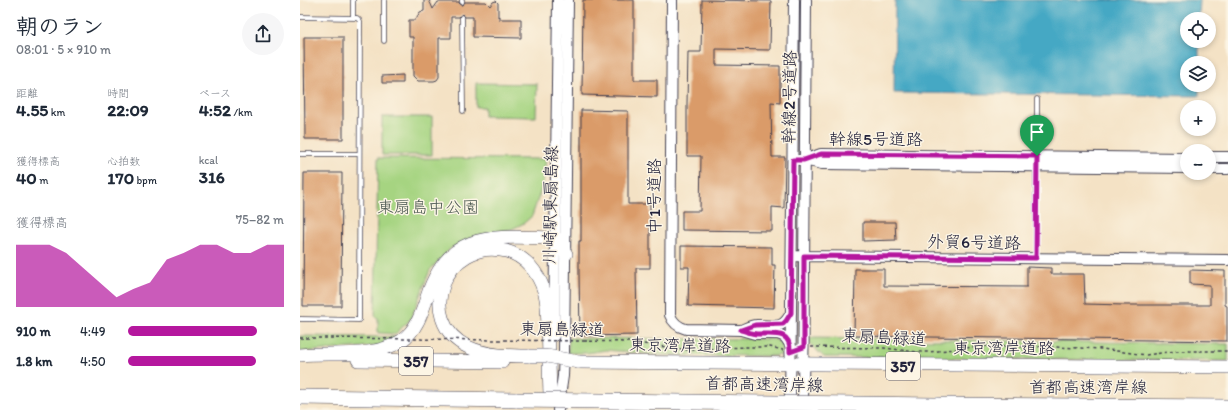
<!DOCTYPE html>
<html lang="ja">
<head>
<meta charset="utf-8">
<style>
  body { margin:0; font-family:Itim,"Klee One",sans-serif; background:#f6f6f7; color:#1f2937; height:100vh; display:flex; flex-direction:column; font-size:15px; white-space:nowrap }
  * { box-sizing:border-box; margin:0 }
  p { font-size:13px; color:#747a83 }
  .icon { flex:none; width:22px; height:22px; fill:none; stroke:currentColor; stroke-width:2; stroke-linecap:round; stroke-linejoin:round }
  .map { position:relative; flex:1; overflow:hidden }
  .details { display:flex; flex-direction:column; background:#fff; width:300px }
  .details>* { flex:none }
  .tools { position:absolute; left:880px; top:12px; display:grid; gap:8px }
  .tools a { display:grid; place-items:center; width:36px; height:36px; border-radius:50%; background:#fff; box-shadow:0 2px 6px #0003; font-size:20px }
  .pin { position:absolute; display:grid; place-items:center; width:34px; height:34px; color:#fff; margin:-41px -17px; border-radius:50% 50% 50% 0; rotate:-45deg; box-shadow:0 0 4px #0007 }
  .pin .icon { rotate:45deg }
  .round { display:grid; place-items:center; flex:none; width:42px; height:42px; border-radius:21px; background:#f6f6f7 }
  .head { display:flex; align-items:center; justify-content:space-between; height:68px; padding:0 16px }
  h1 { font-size:22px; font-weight:700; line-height:30px }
  .metrics { display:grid; grid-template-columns:repeat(3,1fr); gap:6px; height:68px; padding:4px 16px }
  .metrics div { display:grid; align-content:center }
  .metrics b { font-size:17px; font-weight:700 }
  .metrics small { font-size:11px; font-weight:400 }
  .metrics p { font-size:11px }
  .chart { height:112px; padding:8px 16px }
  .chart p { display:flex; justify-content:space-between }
  .chart svg { width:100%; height:72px; margin-top:4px; fill:#b5179e; opacity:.7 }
  ul { padding:0 16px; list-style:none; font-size:13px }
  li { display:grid; grid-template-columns:64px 48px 1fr; align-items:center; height:30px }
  li i { height:10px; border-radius:5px; background:#b5179e }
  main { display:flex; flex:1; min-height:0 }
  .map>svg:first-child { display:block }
</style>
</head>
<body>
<main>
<section class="details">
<div class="head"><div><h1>朝のラン</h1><p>08:01 · 5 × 910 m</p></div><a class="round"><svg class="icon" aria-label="share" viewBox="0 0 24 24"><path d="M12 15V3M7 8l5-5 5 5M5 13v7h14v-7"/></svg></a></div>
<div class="metrics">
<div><p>距離</p><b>4.55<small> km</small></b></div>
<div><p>時間</p><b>22:09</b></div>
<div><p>ペース</p><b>4:52<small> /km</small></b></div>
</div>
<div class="metrics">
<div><p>獲得標高</p><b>40<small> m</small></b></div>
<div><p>心拍数</p><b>170<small> bpm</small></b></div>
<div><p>kcal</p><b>316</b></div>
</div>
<div class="chart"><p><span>獲得標高</span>75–82 m</p>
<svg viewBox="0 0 160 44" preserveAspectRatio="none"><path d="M0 44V6L10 6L20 6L30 11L40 20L50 29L60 38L70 33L80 29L90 15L100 11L110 6L120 6L130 11L140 11L150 6L160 6V44z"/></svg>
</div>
<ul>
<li><b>910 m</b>4:49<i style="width:83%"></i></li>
<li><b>1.8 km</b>4:50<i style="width:82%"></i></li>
</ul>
</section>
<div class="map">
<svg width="928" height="410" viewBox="0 0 928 410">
  <rect width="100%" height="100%" fill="#fcf5e5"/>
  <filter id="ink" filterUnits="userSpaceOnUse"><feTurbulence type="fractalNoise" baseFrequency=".025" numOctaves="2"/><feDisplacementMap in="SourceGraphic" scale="8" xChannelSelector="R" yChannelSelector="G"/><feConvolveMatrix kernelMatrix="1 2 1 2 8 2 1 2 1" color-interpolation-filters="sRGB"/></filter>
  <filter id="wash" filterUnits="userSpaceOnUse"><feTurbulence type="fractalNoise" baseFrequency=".012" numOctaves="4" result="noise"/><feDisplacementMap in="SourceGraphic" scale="16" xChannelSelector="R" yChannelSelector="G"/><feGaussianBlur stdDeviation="0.9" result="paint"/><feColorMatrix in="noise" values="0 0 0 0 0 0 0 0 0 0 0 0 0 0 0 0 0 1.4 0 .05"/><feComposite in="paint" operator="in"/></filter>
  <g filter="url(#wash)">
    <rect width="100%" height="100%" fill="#f4e2c5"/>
    <path fill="#a6d481" stroke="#647b5e" d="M176,83L237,84L236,117L184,116V107H176Z
      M82,117H132V155H82Z
      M78,158L246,159L243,184L232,216L224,223L212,229L175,236L151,248L130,270L111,319L95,334L78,333V318L75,316Z
      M0,336L95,337L90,345L0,352Z
      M269,338L474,339L482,343L483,352L481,355L475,356L360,355L306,350L287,353H268Z
      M510,338L928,344V361L524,357L510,344Z"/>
    <path fill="#45a8c4" stroke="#346580" d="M595,0H900L899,19H887V41H899V63H887V85H899V96L594,93Z"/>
    <g id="blocks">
      <path fill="#da9b69" d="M124,0H129L133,9L138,2H159L160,5H162L165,2H186L190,6L193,2L196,1L198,3V17L199,16V19H221V38L173,37V17H165L162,14L159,17H151V38H139V77L137,80L134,81H118L113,76V37H109V20H115L120,12L124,11Z
        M283,0H334V80H357V97L282,95Z
        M402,0L471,1L470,50L416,49V65L480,66V103L471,102L472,157H485L484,208L472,207V231L382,230V211H400L401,156H387V104L388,52H401Z
        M4,37H43V139H5Z
        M103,75V83H82V76Z
        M281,110L328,111V204H350V268H336L337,335L280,336L279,273V241H281Z
        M4,173H42L41,306H3Z
        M563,222H595L596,240L563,241Z
        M381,246L472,247V265H475L474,308L388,306L389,267H381Z
        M727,267L751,268V274H784L785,304L824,305H910V285L890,284V270L925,271V305L927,306V341L554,336L555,269H584V286L727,287Z"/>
    </g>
  </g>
  <g filter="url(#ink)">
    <use href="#blocks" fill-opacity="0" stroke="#423f50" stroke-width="1"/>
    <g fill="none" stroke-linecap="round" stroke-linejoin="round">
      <g stroke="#423f50" stroke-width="5.5">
        <path id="service" d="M162,0V2
          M0,17L57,18L60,21L59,320L0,319
          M162,17L163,111
          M53,18V0
          M84,41V0
          M0,154H59
          M737,156V99
          M736,258V167"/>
      </g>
      <g stroke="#423f50" stroke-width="12">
        <path id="tertiary" d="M372,0L370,315C373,323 378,327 386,329L441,330L455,334H478L485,337L491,346
          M909,157H928
          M499,160H504L522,164L887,168
          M504,160L521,154L887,158
          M909,169H928
          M492,256L928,260
          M441,330C446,328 451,325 456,325C474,324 481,332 491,313
          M254,336L258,0
          M490,408L494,0
          M503,408L506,0
          M258,410L263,376L264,351L268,0"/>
      </g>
      <g stroke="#423f50" stroke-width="14">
        <path id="trunk" d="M0,355C34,352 71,359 101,341C116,331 122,313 127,297C149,228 195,237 256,238L266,254
          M230,356C210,356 187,356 168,347C113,320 146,236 206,251C225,256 238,272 244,291C248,301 247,313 248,324C249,347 249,370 250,394
          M58,360L202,362
          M278,362C494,365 711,366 928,367"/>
      </g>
      <g stroke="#423f50" stroke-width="16">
        <path id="motorway" d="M0,397L217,400
          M636,405L928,407"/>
      </g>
      <path stroke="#423f50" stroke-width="1.5" stroke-dasharray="3 3" stroke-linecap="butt" d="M0,338H24
        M284,341L328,342L389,350L445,347H470L483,350
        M511,347L584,348L617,352H629L684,346L754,347L802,349L846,355L876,351H928"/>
      <use href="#service" stroke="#fff" stroke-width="4"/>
      <use href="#tertiary" stroke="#fff" stroke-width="10"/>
      <use href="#trunk" stroke="#fff" stroke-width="13"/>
      <use href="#motorway" stroke="#fff" stroke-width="15"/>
      <g stroke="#423f50" stroke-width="14" stroke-linecap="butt">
        <path id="trunk-bridge" d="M230,356H247L278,362"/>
      </g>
      <g stroke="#423f50" stroke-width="16" stroke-linecap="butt">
        <path id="motorway-bridge" d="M217,400L636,405"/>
      </g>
      <path stroke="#423f50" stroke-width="1.5" stroke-dasharray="3 3" stroke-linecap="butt" d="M24,338L284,341"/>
      <use href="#trunk-bridge" stroke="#fff" stroke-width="13"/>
      <use href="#motorway-bridge" stroke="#fff" stroke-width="15"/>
    </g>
  </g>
  <g fill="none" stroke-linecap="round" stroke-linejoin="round" filter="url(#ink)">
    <g stroke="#fff" stroke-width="8">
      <path id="route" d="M521,154L737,156L736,258L504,256V347L490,352C491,329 472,335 457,334C451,334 446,331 441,330L455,325L483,324L486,321L491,313L493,160H504Z"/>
    </g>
    <use href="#route" stroke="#b5179e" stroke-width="5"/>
  </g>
  <g text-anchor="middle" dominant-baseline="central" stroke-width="3" stroke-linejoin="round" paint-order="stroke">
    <g fill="#fcf5e5" stroke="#63616e" stroke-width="1">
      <rect x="99" y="347" width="34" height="28" rx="3"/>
      <rect x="586" y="352" width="34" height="28" rx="3"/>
    </g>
    <g font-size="16" font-weight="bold" fill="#22223b">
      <text x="116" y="361">357</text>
      <text x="603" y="366">357</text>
    </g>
    <g font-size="17" fill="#22223b" stroke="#fcf5e5">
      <text transform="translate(489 97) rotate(-89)">幹線2号道路</text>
      <text x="576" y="139">幹線5号道路</text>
      <text transform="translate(354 196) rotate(-90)">中1号道路</text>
      <text transform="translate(250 205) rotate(-89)">川崎駅東扇島線</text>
      <text transform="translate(674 242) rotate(1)">外貿6号道路</text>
      <text transform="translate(262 329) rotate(1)">東扇島緑道</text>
      <text transform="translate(584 337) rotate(3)">東扇島緑道</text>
      <text transform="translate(380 345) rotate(1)">東京湾岸道路</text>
      <text x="704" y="348">東京湾岸道路</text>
      <text transform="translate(464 384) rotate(1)">首都高速湾岸線</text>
      <text x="788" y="387">首都高速湾岸線</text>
    </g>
    <g font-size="17" fill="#4a5750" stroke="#fcf5e5">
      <text x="128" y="207">東扇島中公園</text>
    </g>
  </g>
</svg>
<div class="tools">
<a><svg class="icon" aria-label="locate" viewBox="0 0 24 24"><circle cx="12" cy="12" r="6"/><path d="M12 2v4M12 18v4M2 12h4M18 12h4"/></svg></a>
<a><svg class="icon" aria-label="layers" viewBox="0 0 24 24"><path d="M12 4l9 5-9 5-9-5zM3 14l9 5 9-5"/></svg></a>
<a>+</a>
<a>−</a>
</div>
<div class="pin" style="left:737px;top:156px;background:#1e9e55"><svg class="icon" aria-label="arrive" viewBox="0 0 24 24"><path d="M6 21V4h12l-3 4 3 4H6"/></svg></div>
</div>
</main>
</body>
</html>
